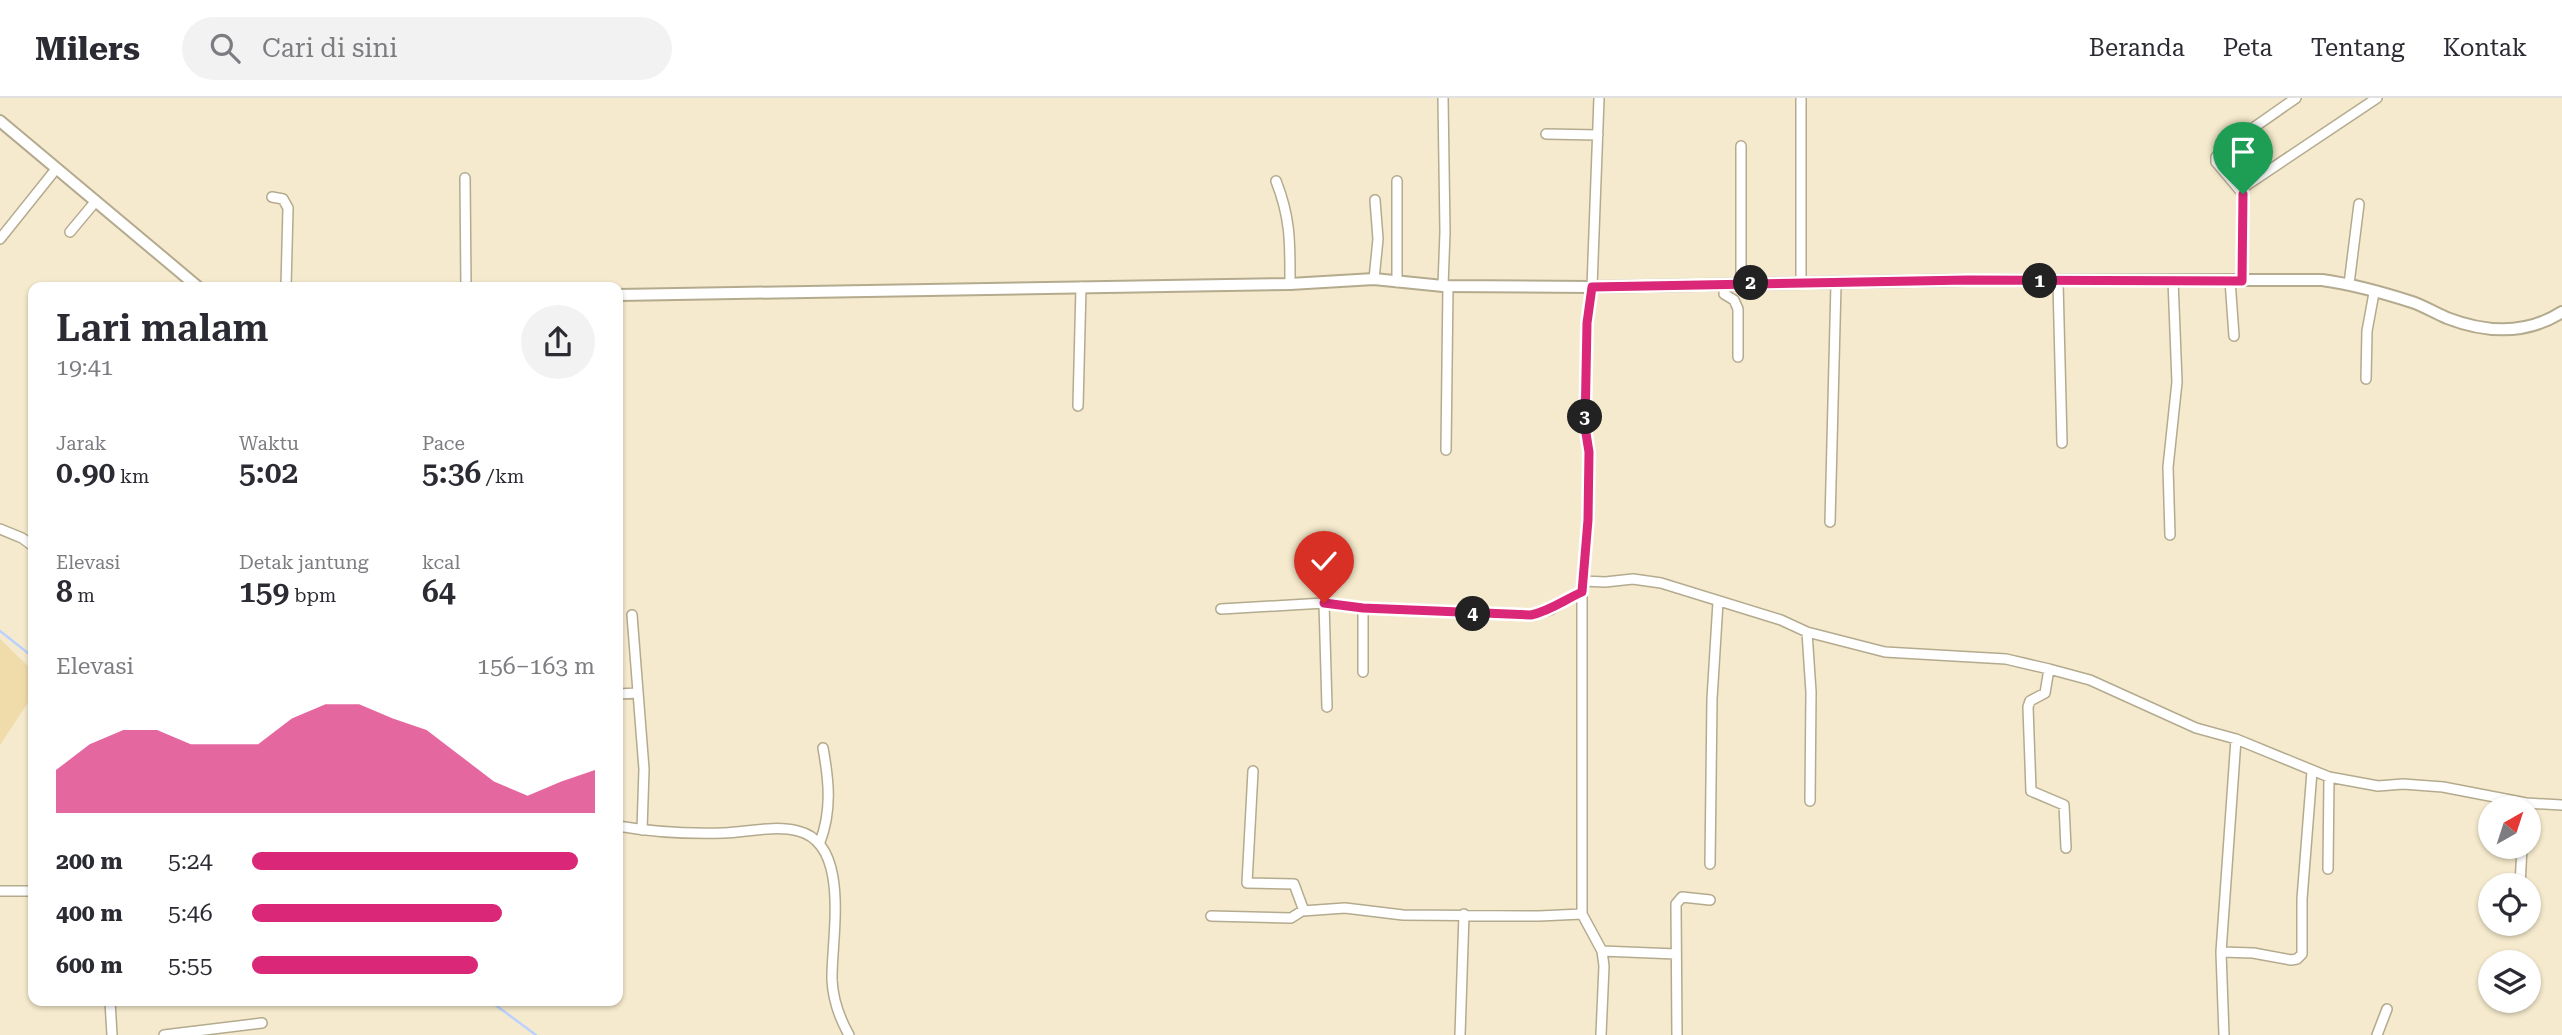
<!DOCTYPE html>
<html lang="id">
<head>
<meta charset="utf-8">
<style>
  body { margin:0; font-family:"Roboto Serif",serif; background:#f2f2f3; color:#2b2b33; height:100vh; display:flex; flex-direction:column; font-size:26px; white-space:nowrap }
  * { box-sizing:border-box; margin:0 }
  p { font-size:23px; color:#7c7c81 }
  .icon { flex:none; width:38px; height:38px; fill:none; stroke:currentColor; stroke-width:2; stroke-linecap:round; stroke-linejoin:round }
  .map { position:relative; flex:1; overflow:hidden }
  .sheet { position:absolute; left:28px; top:184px; width:595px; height:724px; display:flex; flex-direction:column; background:#fff; border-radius:14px; box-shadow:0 2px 5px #0004 }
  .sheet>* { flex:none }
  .needle { width:46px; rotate:39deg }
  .controls { position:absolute; left:2478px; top:698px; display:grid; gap:14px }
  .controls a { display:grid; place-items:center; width:63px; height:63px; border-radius:50%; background:#fff; box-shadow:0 2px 5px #0004; font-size:35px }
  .pin { position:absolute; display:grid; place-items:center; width:60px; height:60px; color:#fff; margin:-72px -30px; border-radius:50% 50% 50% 0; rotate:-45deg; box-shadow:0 0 7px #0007 }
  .pin .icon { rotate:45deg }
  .km { position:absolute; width:35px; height:35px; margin:-18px; border-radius:50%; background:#222; color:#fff; font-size:19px; line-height:35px; text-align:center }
  .round { display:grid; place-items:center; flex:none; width:74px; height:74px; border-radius:37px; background:#f2f2f3 }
  .head { display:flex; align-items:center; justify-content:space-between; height:119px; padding:0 28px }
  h1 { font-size:38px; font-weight:600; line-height:52px }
  .stats { display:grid; grid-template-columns:repeat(3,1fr); gap:10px; height:119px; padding:7px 28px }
  .stats div { display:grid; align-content:center }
  .stats b { font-size:30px; font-weight:600 }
  .stats small { font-size:19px; font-weight:400 }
  .stats p { font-size:19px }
  .chart { height:196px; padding:14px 28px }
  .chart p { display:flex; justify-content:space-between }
  .chart svg { width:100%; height:126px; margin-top:7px; fill:#db2777; opacity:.7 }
  ul { padding:0 28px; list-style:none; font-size:23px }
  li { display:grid; grid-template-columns:112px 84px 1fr; align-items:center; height:52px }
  li i { height:18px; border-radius:9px; background:#db2777 }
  header { display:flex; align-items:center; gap:42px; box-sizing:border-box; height:98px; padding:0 35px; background:#fff; border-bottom:2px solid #e1e1e2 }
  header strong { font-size:33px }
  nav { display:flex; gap:38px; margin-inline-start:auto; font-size:24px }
  .search { width:490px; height:63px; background:#f2f2f3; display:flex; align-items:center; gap:18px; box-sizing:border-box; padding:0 24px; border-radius:38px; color:#7c7c81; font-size:26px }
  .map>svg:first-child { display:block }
</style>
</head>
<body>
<header>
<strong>Milers</strong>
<div class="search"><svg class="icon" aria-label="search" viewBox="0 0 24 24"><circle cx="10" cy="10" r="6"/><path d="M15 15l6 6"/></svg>Cari di sini</div>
<nav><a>Beranda</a><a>Peta</a><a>Tentang</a><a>Kontak</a></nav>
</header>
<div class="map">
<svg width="2562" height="937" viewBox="0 0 2562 937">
  <rect width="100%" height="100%" fill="#f5eacd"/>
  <path fill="#efdcaa" d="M0,541L33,573V597L0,647Z"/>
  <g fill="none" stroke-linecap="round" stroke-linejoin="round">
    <path stroke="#bad1fe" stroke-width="2.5" d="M0,533L33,559
      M490,903L536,937"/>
    <g stroke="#b4aa8e" stroke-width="12">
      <path id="minor" d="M1599,0L1592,189L1587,225L1585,329L1589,354L1588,422L1582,493V816L1602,853L1604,868L1601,937
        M1546,36L1598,37
        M1741,48V185
        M465,80L466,189
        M1276,83C1291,121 1290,146 1290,186
        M2241,91L2377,0
        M272,99L283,101L288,110L286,189
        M70,134L95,104
        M0,141L56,71
        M1374,181L1378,141L1375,102
        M2230,182L2234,238
        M2242,182L2243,96L2216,64V59L2226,49L2296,0
        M1397,184V83
        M2058,184L2062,345
        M1801,185V0
        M1725,186L1724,196L1734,202L1738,211V259
        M2349,186L2359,106
        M1443,188L1445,134L1443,0
        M2366,281L2367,233L2374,195
        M1078,308L1081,189
        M1446,352L1448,188
        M1830,424L1836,186
        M0,431L22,440L33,448
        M2170,437L2168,369L2177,284L2173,182
        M1583,483L1605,484L1633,481L1661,485L1781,522L1807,534L1885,554L2006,561L2049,571L2090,582L2196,630L2236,641L2329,679L2378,688L2403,686L2443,689L2526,705L2562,707
        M1324,505L1327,609
        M1363,510V574
        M1221,511L1324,505L1363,510L1532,517L1550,512L1582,493
        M632,517L644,671L642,732
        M1807,534L1811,594L1810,703
        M2049,571L2045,595L2030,603L2028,609L2031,693L2064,707L2066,750
        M618,596L637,595
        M1253,673L1247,785L1294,786L1304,813
        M618,728C652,734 689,736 724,735C747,734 775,727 798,733C852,746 831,842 832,882C833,901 840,921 849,937
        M820,744C832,712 829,683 823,650
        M1710,766L1712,601L1718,504
        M2328,771L2329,679
        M2520,788L2522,749
        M0,793H33
        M1211,818L1291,820L1302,813L1345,810L1403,817L1539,818L1582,816
        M1602,853L1676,856
        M2221,854L2253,855L2291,862L2297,861L2302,856V801L2312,673
        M110,903L112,937
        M164,937L262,925
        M1460,937L1464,816
        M1677,937L1676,806L1682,799L1710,802
        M2224,937L2221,854L2236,641
        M2377,937L2387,911"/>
    </g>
    <g stroke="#b4aa8e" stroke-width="14">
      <path id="tertiary" d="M0,23L198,189
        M618,197L1290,186L1374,181L1443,188L1592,189L1968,182H2322C2351,186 2384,195 2412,204C2424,208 2435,215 2447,220C2486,235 2526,237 2562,214"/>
    </g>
    <use href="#minor" stroke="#fff" stroke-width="9"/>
    <use href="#tertiary" stroke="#fff" stroke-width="10"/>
  </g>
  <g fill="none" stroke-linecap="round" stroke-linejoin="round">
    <g stroke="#fff" stroke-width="14">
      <path id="route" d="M1324,505L1363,510L1531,517C1550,513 1564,502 1582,494L1588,422L1589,354L1585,329L1587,225L1592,189L1968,182L2242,183L2243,96"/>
    </g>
    <use href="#route" stroke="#db2777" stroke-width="9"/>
  </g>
</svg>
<div class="controls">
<a><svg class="needle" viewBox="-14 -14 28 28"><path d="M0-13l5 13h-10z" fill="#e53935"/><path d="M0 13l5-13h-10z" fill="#7c7c81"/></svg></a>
<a><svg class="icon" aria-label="locate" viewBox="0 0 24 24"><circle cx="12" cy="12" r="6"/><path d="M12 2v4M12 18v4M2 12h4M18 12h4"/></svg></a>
<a><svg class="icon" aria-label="layers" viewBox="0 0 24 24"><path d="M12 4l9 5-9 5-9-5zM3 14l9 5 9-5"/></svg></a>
</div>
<div class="pin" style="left:2243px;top:96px;background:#1e9e55"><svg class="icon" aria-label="arrive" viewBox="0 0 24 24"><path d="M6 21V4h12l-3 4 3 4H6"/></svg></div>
<div class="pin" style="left:1324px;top:505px;background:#d93025"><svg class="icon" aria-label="check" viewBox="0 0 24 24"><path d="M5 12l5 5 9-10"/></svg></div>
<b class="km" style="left:2040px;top:183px">1</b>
<b class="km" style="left:1751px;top:185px">2</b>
<b class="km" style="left:1585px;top:319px">3</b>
<b class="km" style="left:1473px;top:516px">4</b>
<section class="sheet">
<div class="head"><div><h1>Lari malam</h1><p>19:41</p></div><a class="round"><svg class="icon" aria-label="share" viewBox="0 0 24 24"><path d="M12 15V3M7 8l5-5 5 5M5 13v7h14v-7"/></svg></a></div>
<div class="stats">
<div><p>Jarak</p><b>0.90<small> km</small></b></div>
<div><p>Waktu</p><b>5:02</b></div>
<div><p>Pace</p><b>5:36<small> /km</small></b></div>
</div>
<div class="stats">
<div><p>Elevasi</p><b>8<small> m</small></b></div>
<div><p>Detak jantung</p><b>159<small> bpm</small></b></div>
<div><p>kcal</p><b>64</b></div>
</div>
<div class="chart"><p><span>Elevasi</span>156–163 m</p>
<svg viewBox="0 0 160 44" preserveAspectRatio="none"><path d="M0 44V29L10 20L20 15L30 15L40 20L50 20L60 20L70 11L80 6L90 6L100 11L110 15L120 24L130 33L140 38L150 33L160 29V44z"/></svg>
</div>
<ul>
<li><b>200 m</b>5:24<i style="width:95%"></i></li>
<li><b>400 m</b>5:46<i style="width:73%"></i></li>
<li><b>600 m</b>5:55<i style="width:66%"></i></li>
</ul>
</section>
</div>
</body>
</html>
